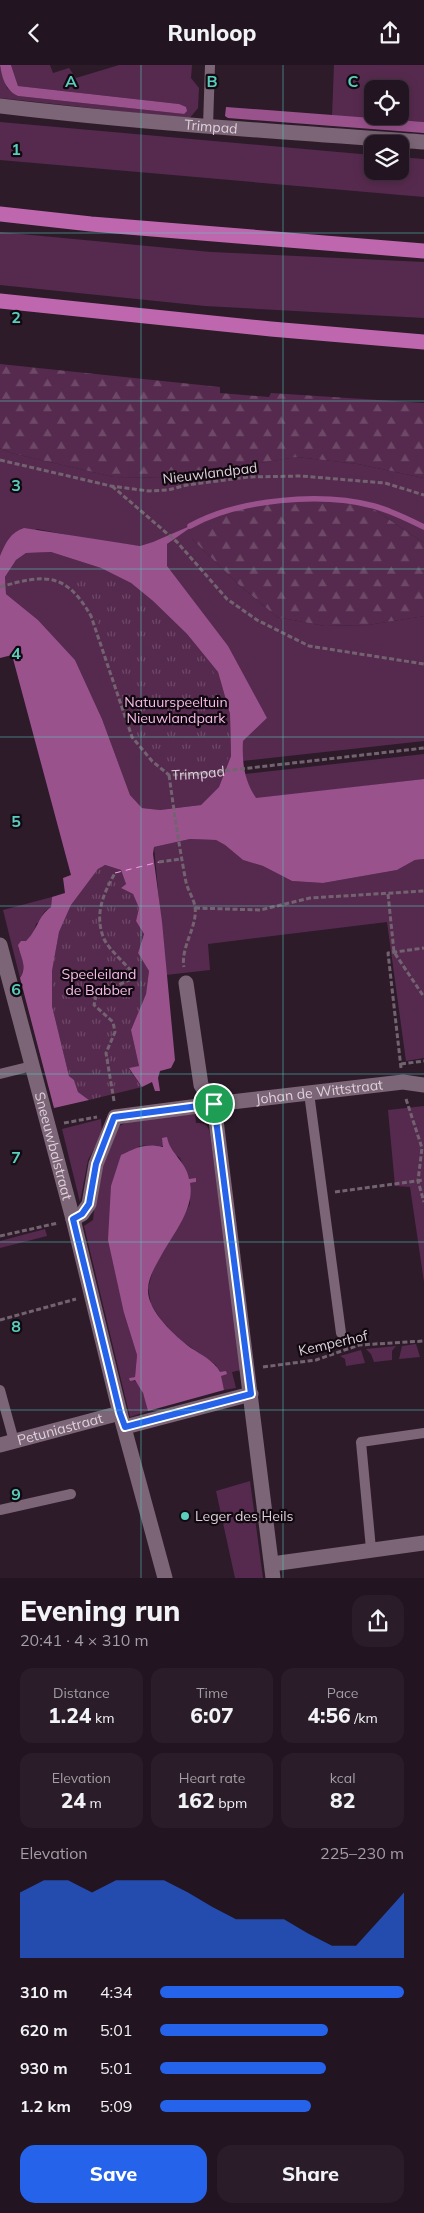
<!DOCTYPE html>
<html lang="en">
<head>
<meta charset="utf-8">
<style>
  body { margin:0; font-family:Mulish,sans-serif; background:#2a1d29; color:#f1f3f6; height:100vh; display:flex; flex-direction:column; font-size:19px; white-space:nowrap }
  * { box-sizing:border-box; margin:0 }
  p { font-size:16px; color:#a29ea5 }
  .icon { flex:none; width:28px; height:28px; fill:none; stroke:currentColor; stroke-width:2; stroke-linecap:round; stroke-linejoin:round }
  .map { position:relative; height:1513px; overflow:hidden }
  .drawer { display:flex; flex-direction:column; background:#221420; flex:1 }
  .drawer>* { flex:none }
  .buttons { position:absolute; left:364px; top:15px; display:grid; gap:10px }
  .buttons a { display:grid; place-items:center; width:45px; height:45px; border-radius:10px; background:#221420; box-shadow:0 2px 12px #0003,0 0 0 1px #3f333e; font-size:25px }
  .pin { position:absolute; display:grid; place-items:center; width:42px; height:42px; color:#fff; margin:-21px; border:2px solid #fff; border-radius:50%; box-shadow:0 1px 5px #0007 }
  .round { display:grid; place-items:center; flex:none; width:52px; height:52px; border-radius:15px; background:#2a1d29 }
  .overview { display:flex; align-items:center; justify-content:space-between; height:85px; padding:0 20px }
  h1 { font-size:28px; font-weight:800; line-height:38px }
  .stats { display:grid; grid-template-columns:repeat(3,1fr); gap:8px; height:85px; padding:5px 20px }
  .stats div { display:grid; align-content:center; border-radius:12px; background:#2a1d29; text-align:center }
  .stats b { font-size:21px; font-weight:800 }
  .stats small { font-size:14px; font-weight:400 }
  .stats p { font-size:14px }
  .chart { height:140px; padding:10px 20px }
  .chart p { display:flex; justify-content:space-between }
  .chart svg { width:100%; height:90px; margin-top:5px; fill:#2563eb; opacity:.7 }
  .cta { display:flex; gap:10px; margin-top:auto; padding:10px 20px }
  .cta a { flex:1; height:58px; border-radius:15px; background:#2563eb; color:#fff; font-size:20px; font-weight:800; line-height:58px; text-align:center }
  .cta a+a { background:#2a1d29; color:#f1f3f6 }
  ul { padding:0 20px; list-style:none; font-size:16px }
  li { display:grid; grid-template-columns:80px 60px 1fr; align-items:center; height:38px }
  li i { height:12px; border-radius:6px; background:#2563eb }
  header { display:flex; justify-content:space-between; align-items:center; height:65px; padding:0 20px; background:#221420; font-size:22px; font-weight:800 }
  .map>svg:first-child { display:block }
</style>
</head>
<body>
<header><svg class="icon" aria-label="back" viewBox="0 0 24 24"><path d="M15 5l-7 7 7 7"/></svg>Runloop<svg class="icon" aria-label="share" viewBox="0 0 24 24"><path d="M12 15V3M7 8l5-5 5 5M5 13v7h14v-7"/></svg></header>
<div class="map">
<svg width="424" height="1513" viewBox="0 0 424 1513">
  <defs>
    <pattern id="forest-firs" width="22" height="20" patternUnits="userSpaceOnUse" patternTransform="scale(1.25)"><rect width="22" height="20" fill="#562a4e"/><path d="M5 1l3.5 6h-7zM16 11l3.5 6h-7z" fill="#6e4867"/></pattern>
    <pattern id="park-tufts" width="24" height="20" patternUnits="userSpaceOnUse" patternTransform="scale(1.25)"><rect width="24" height="20" fill="#562a4e"/><path d="M3 7l-1-3M5 7V3M7 7l1-3M15 17l-1-3M17 17v-4M19 17l1-3" fill="none" stroke="#6e4867"/></pattern>
  </defs>
  <rect width="100%" height="100%" fill="#2d1b2a"/>
  <path fill="#562a4e" fill-rule="evenodd" d="M11,0H50L53,8L69,3L76,13L119,0H192L191,13L199,23L198,43L189,54L0,33V2L7,23L18,31L184,49L179,39L18,21Z
    M334,0H424V57L332,51ZM372,24H400V51H372Z
    M0,57L372,90V106H400V92L424,94V132L0,95Z
    M0,167L211,187L424,197V253L205,241L0,220Z
    M0,383L11,388L114,412L168,413L297,392L358,399L424,413V478L372,443L354,436H290L192,474L237,518L277,552L325,561L368,560L424,551V676L242,696L243,676L267,653L166,500L167,479L177,471L140,481L94,475L37,464L0,491Z
    M51,487L101,503L131,518L153,536L187,569L218,607L230,649L231,691L219,722L201,740L160,745L142,743L130,730L102,654L75,595L38,555L6,529L5,512L16,495L26,488Z
    M424,689V714L256,734L247,721L245,709Z
    M190,774L216,775L225,780L243,795L263,801L292,816L323,818L397,805L415,795L424,794V993L406,996L387,857L208,879L210,905L166,910L154,782Z
    M52,832L51,842L44,847L41,855L36,859L33,870L18,883C23,892 26,903 20,913L3,845Z
    M424,1041V1217L410,1122L395,1121L388,1045Z
    M195,1049L196,1058C206,1058 208,1060 210,1069L241,1305L232,1307L236,1323L224,1325L216,1300L179,1274L161,1255L151,1239L148,1223L153,1205L190,1139V1118L196,1117L189,1114L180,1093L173,1088L168,1080C160,1083 150,1079 139,1081L124,1248L137,1290L135,1312L129,1313C142,1317 145,1334 148,1346L130,1352L84,1161L93,1155L97,1118L110,1080L119,1061L133,1055Z
    M101,1054L102,1069L88,1095L80,1137L62,1064Z
    M45,1164L47,1171L0,1183V1176Z
    M416,1279L420,1292L399,1294L402,1281Z
    M396,1281L392,1286V1295L374,1297L371,1289L366,1284Z
    M361,1285L365,1298L346,1301L345,1294L340,1291Z
    M250,1416L263,1513H235L216,1426Z"/>
  <path fill="url(#forest-firs)" d="M0,299L220,322V328L269,332L271,328L424,338V413L358,399L297,392L168,413L114,412L11,388L0,383Z
    M290,436H354L372,443L424,478V551L368,560L325,561L277,552L237,518L192,474L206,453L247,442Z"/>
  <path fill="url(#park-tufts)" d="M85,512C97,512 111,511 123,516C136,522 148,535 159,544C197,579 227,611 229,666C230,678 231,688 226,699L185,705L173,704L153,691L133,670L95,549L84,531L73,521Z
    M104,800L121,805L126,819L121,823L133,829L139,843L136,856L144,868L138,888L149,906L146,929L131,965L139,1001L129,1004L142,1022L89,1035L78,1027L74,1015L69,1011L52,941V906L59,867L71,840L98,804Z"/>
  <path fill="#9a528d" fill-rule="evenodd" d="M0,0H11L18,21L179,39L186,42L187,46L184,49L18,31C5,25 2,12 0,0Z
    M226,42L424,57V68L228,53L225,51Z
    M197,458L167,479V501L228,581L267,653L243,676C242,698 244,715 256,733L424,714V794L415,795L397,805L323,818L292,816L263,801L243,795L225,780L216,775L190,774L154,782L153,789L162,857L175,995L171,1003L160,1006L158,1013L160,1026H155L152,1017L142,1022L129,1003L139,1001L131,965L146,929L149,906L138,888L144,869L136,856L139,843L133,829L121,823L126,819L121,805L105,800L98,804L71,840L59,867L52,906V941L69,1011L74,1015L78,1027L89,1035L54,1043L20,913C28,901 20,891 18,880L21,876H26C37,866 38,851 51,842L52,832L65,828L63,813L71,810L12,590L0,593V491C6,477 10,468 24,463L140,481L153,477ZM51,487L101,503L131,518L153,536L187,569L218,607L230,649L231,691L219,722L201,740L160,745L142,743L130,730L102,654L75,595L38,555L6,529L5,512L16,495L26,488Z
    M167,1072C170,1089 186,1096 189,1114L196,1113V1117L190,1118C195,1143 173,1169 161,1191C156,1200 149,1211 148,1223C146,1245 175,1271 191,1283C202,1290 214,1296 220,1307L226,1306L227,1309L221,1311L224,1325L148,1346L143,1328L135,1315L130,1316L129,1313L135,1312L137,1290L124,1248L108,1175L111,1121L121,1090C138,1082 145,1078 163,1082L162,1073Z"/>
  <g fill="none" stroke-linecap="round" stroke-linejoin="round">
    <path stroke="#9a528d" stroke-width="5.5" d="M190,461C238,434 321,427 374,441C392,446 408,454 424,462"/>
    <path stroke="#ff9ced" stroke-width="1" stroke-dasharray="6 5" stroke-linecap="butt" d="M115,808L159,797"/>
    <g stroke="#736370" stroke-width="3" stroke-dasharray="5 2.5" stroke-linecap="butt">
      <path d="M0,395L111,421L149,426L168,425L187,420L248,412L301,411L385,418L424,430"/>
      <path d="M112,421L177,477L227,534L257,555L309,581L424,599"/>
      <path id="s1" d="M0,522C45,509 66,507 91,551L132,672L152,696L169,710L197,709L424,683"/>
      <path d="M169,710C174,746 179,781 186,817C188,826 194,834 195,842C198,861 180,883 184,902"/>
      <path d="M159,797L181,794"/>
      <path d="M388,829L394,887L424,932"/>
      <path d="M195,843L260,845L310,833L424,826"/>
      <path d="M401,999L424,996"/>
      <path d="M401,1003L388,888L424,883"/>
      <path d="M406,1034L422,1083L418,1116L424,1137"/>
      <path d="M114,1036L106,988L115,967L113,957L94,940L96,931L133,913L132,907C124,897 110,886 104,874C94,850 103,829 115,808"/>
      <path d="M64,1058L97,1052"/>
      <path d="M335,1127L424,1115"/>
      <path d="M0,1171L58,1158"/>
      <path d="M0,1255L76,1234"/>
      <path d="M263,1302L316,1295L359,1280L424,1276"/>
    </g>
    <path stroke="#7b6576" stroke-width="10" d="M208,61L210,0
      M0,1009L32,1001
      M309,1028L341,1268
      M0,1325L14,1376
      M0,1445L71,1429
      M371,1484L361,1377L424,1368"/>
    <path stroke="#7b6576" stroke-width="15" d="M73,1154L82,1149L89,1139L96,1099L115,1052L214,1039
      M125,1362L251,1329"/>
    <g stroke="#7b6576" stroke-width="15">
      <path id="s2" d="M0,41C141,58 283,67 424,77"/>
      <path id="s3" d="M0,880L73,1154L120,1348L165,1513"/>
      <path d="M186,918L201,1020L214,1039L273,1513"/>
      <path id="s4" d="M214,1039L403,1017L424,1020"/>
      <path id="s5" d="M0,1380L120,1348"/>
      <path d="M272,1499L424,1478"/>
    </g>
    <path stroke="#be67ae" stroke-width="15" d="M0,149L91,159L424,186
      M0,236L271,264L424,277"/>
  </g>
  <g fill="none" stroke-linecap="round" stroke-linejoin="round">
    <g stroke="#fff" stroke-width="10">
      <path id="route" d="M214,1039L251,1329L125,1362L120,1348L73,1154L82,1149L89,1139L96,1099L114,1052Z"/>
    </g>
    <use href="#route" stroke="#2563eb" stroke-width="6"/>
  </g>
  <path fill="none" stroke="#59cebf" stroke-width="1" stroke-opacity="0.55" d="M141,0V1513M283,0V1513M0,168H424M0,336H424M0,504H424M0,672H424M0,841H424M0,1009H424M0,1177H424M0,1345H424"/>
  <circle fill="#59cebf" stroke="#11090f" stroke-width="2" cx="185" cy="1451" r="5"/>
  <g text-anchor="middle" dominant-baseline="central" stroke-width="4.5" stroke-linejoin="round" paint-order="stroke">
    <g font-size="14" fill="#ded1db" stroke="#11090f">
      <text stroke="none"><textPath href="#s2" startOffset="212">Trimpad</textPath></text>
      <text transform="translate(210 408) rotate(-7)">Nieuwlandpad</text>
      <text stroke="none"><textPath href="#s1" startOffset="318">Trimpad</textPath></text>
      <text stroke="none"><textPath href="#s4" startOffset="106">Johan de Wittstraat</textPath></text>
      <text stroke="none"><textPath href="#s3" startOffset="208">Sneeuwbalstraat</textPath></text>
      <text transform="translate(333 1278) rotate(-13)">Kemperhof</text>
      <text stroke="none"><textPath href="#s5" startOffset="62">Petuniastraat</textPath></text>
    </g>
    <g font-size="14" fill="#f9bdec" stroke="#11090f">
      <text x="176" y="637">Natuurspeeltuin<tspan x="176" dy="16">Nieuwlandpark</tspan></text>
      <text x="99" y="909">Speeleiland<tspan x="99" dy="16">de Babber</tspan></text>
    </g>
    <g font-size="14" fill="#ded1db" stroke="#11090f" text-anchor="start">
      <text x="195" y="1451">Leger des Heils</text>
    </g>
  </g>
  <g font-size="16" text-anchor="middle" font-weight="bold" fill="#59cebf" stroke="#11090f" stroke-width="4.5" stroke-linejoin="round" paint-order="stroke">
    <text x="71" y="22">A</text>
    <text x="212" y="22">B</text>
    <text x="353" y="22">C</text>
    <text x="16" y="90">1</text>
    <text x="16" y="258">2</text>
    <text x="16" y="426">3</text>
    <text x="16" y="594">4</text>
    <text x="16" y="762">5</text>
    <text x="16" y="930">6</text>
    <text x="16" y="1098">7</text>
    <text x="16" y="1267">8</text>
    <text x="16" y="1435">9</text>
  </g>
</svg>
<div class="buttons">
<a><svg class="icon" aria-label="locate" viewBox="0 0 24 24"><circle cx="12" cy="12" r="6"/><path d="M12 2v4M12 18v4M2 12h4M18 12h4"/></svg></a>
<a><svg class="icon" aria-label="layers" viewBox="0 0 24 24"><path d="M12 4l9 5-9 5-9-5zM3 14l9 5 9-5"/></svg></a>
</div>
<div class="pin" style="left:214px;top:1039px;background:#1e9e55"><svg class="icon" aria-label="arrive" viewBox="0 0 24 24"><path d="M6 21V4h12l-3 4 3 4H6"/></svg></div>
</div>
<section class="drawer">
<div class="overview"><div><h1>Evening run</h1><p>20:41 · 4 × 310 m</p></div><a class="round"><svg class="icon" aria-label="share" viewBox="0 0 24 24"><path d="M12 15V3M7 8l5-5 5 5M5 13v7h14v-7"/></svg></a></div>
<div class="stats">
<div><p>Distance</p><b>1.24<small> km</small></b></div>
<div><p>Time</p><b>6:07</b></div>
<div><p>Pace</p><b>4:56<small> /km</small></b></div>
</div>
<div class="stats">
<div><p>Elevation</p><b>24<small> m</small></b></div>
<div><p>Heart rate</p><b>162<small> bpm</small></b></div>
<div><p>kcal</p><b>82</b></div>
</div>
<div class="chart"><p><span>Elevation</span>225–230 m</p>
<svg viewBox="0 0 160 44" preserveAspectRatio="none"><path d="M0 44V12L10 6L20 6L30 12L40 6L50 6L60 6L70 12L80 19L90 25L100 25L110 25L120 32L130 38L140 38L150 25L160 12V44z"/></svg>
</div>
<ul>
<li><b>310 m</b>4:34<i style="width:100%"></i></li>
<li><b>620 m</b>5:01<i style="width:69%"></i></li>
<li><b>930 m</b>5:01<i style="width:68%"></i></li>
<li><b>1.2 km</b>5:09<i style="width:62%"></i></li>
</ul>
<div class="cta"><a>Save</a><a>Share</a></div>
</section>
</body>
</html>
